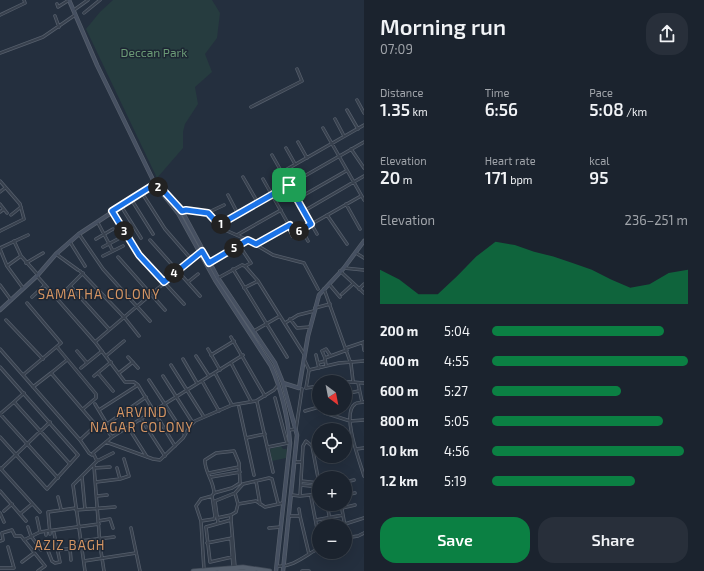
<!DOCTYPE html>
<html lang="en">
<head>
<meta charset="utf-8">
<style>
  body { margin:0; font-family:"Exo 2",sans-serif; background:#282f3a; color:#f1f3f6; height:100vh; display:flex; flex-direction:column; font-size:15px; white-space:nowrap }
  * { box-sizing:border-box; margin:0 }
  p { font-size:13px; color:#a0a4aa }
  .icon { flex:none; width:22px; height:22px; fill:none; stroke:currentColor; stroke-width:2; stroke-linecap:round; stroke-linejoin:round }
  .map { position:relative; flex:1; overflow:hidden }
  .drawer { display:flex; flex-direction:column; background:#1b232e; width:340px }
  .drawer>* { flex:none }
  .needle { width:26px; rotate:148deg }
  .fabs { position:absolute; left:312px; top:375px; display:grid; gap:8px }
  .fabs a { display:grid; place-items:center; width:40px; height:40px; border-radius:50%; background:#1b232e; box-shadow:0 4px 16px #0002,0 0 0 1px #39404a; font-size:20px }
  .pin { position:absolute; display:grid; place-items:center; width:34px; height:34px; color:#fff; margin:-17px; border-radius:8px; box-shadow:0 2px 6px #0006 }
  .km { position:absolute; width:20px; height:20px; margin:-10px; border-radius:50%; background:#222; color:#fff; font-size:11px; line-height:20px; text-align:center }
  .round { display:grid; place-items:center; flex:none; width:42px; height:42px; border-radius:16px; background:#282f3a }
  .headline { display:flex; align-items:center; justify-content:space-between; height:68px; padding:0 16px }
  h1 { font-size:22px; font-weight:600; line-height:30px }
  .figures { display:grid; grid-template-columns:repeat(3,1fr); gap:6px; height:68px; padding:4px 16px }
  .figures div { display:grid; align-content:center }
  .figures b { font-size:17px; font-weight:600 }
  .figures small { font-size:11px; font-weight:400 }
  .figures p { font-size:11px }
  .chart { height:112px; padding:8px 16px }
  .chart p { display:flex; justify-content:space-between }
  .chart svg { width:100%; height:72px; margin-top:4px; fill:#0b8043; opacity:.7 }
  .cta { display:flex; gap:8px; margin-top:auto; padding:8px 16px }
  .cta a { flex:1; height:46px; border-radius:16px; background:#0b8043; color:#fff; font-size:16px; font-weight:600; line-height:46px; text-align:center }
  .cta a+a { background:#282f3a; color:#f1f3f6 }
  ul { padding:0 16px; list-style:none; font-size:13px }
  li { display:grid; grid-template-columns:64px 48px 1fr; align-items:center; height:30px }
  li i { height:10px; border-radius:5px; background:#0b8043 }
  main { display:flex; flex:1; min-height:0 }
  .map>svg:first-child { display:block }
</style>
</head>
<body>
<main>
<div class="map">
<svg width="364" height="571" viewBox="0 0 364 571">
  <rect width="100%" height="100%" fill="#242f3e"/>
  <path fill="#263c3f" d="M113,0H212L220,13L217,38L205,54L212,72L195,87L198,104L185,124L183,132V148L157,178L86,29L100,12Z
    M281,446L283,449H287L286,458L272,461L270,449Z"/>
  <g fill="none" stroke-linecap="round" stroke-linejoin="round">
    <g stroke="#565f6c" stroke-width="3.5">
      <path id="street" d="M57,4L58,7L69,0
        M74,10L88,0
        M84,13L100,0
        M0,15L25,3L24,0
        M55,16L59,27
        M0,53L43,37L75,15
        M357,100L364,113
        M251,107L302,81L297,69
        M347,110L358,129
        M335,119L344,136
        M323,128L364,200
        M298,142L307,158
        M286,148L295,164
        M351,149L364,168
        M272,155L317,234
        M282,172L364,125
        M243,177L258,203
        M263,179L294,234L361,196
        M0,181L20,204L24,219L0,231
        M0,192L5,188
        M142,193L165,229L191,259
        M228,195L238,214
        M131,199L153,234
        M297,199L346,171
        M0,204L7,213
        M346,204L360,229
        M121,206L141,238
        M304,211L364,176
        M0,212L4,209
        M113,212L139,255L184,304
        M178,213L187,210L207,213L225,230L248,240L273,255L304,263L318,289
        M207,213L224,205
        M11,215L21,207
        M327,215L347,244
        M98,223L113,251
        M219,225L364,142
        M302,230L308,241
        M79,234L103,269L150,321
        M237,235L281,210
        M96,239L113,229
        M150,240L200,296
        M14,241L21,256L38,275
        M70,242L85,266
        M256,244L290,225
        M103,247L118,239
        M0,248L28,235
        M0,249L7,266L23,288
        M356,253L364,258
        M56,254L78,270
        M103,256L123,246
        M118,257L165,310
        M26,263L43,253
        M209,263L239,245
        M7,266L21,256
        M245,266L251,263L239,245L247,240
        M344,268L364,270
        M233,269L287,357
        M80,271L124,317L139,336
        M340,271L364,293
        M37,276L95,342L125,382H134L138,385L175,446
        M218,278L242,265L245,266L258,281L244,288
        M188,282L198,274
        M329,284L340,297
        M0,285L11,300
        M71,287L109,329
        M324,289L351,364L353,381
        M359,289L364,284
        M342,294L353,284
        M32,297L45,285
        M57,299L83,273
        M315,308L330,304
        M280,316L304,354
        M290,319L297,328L310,327
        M6,320L43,359
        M285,323L298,315L314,311
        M254,331L280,316L258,281
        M231,337L265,396
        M95,342L202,251
        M363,343L364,350
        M57,347L96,394V398L83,409
        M346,348L364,342
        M0,349L80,440L89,453L92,455
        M208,349L220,370
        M77,351L87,363
        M211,355L234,341
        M316,355L319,368
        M106,356L124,341
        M196,356L209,376
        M128,357L138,368
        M325,358L322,351L326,349L330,355
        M183,359L197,383
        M304,359L309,370L306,388
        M67,360L51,373L94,423L95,426L80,440
        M231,363L251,401
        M318,363L325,361
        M171,365L204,417
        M326,366L325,358L347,350
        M0,367L78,455L47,489L0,437
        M81,368L102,351
        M309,370L339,363L364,361
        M98,373L113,391
        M119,373L133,362
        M215,373L232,405
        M23,375L61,343L27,303
        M94,376L111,362
        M163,376L193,423
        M149,380L185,435
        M202,381L219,411
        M342,382C351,381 356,383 364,383
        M358,383L362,402
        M33,387L51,373
        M306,388L319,386
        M345,394L359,391
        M275,398L287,443
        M14,402L24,393
        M257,402L273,472
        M364,402C361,403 357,402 355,404C341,414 360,462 364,476
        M95,404L107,424
        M239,407L254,475
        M323,408L325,413L350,421L364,420
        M99,410L138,385
        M305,411L319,407
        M0,414L14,402L70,464
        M0,414L58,478
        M141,419L165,456
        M128,427L147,457
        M289,430L296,429L302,389
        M112,437L104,426L146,397
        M246,438L265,434
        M106,442L153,459L160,460L183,438L190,426L195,421L232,405L256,401L274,390L278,385
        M268,447L288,443
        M356,449L364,448
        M97,461L93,453L112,437L243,355
        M296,462H302
        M94,466L100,545L104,571
        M0,468L40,512
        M94,468L110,467
        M117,468L120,479
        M1,469L50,422
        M209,473L239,467
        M82,477L85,509
        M211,477L240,472
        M256,481L260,504
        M301,481L319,483
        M96,482L120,479L129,476L124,459
        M345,482L354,480
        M319,483L312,446L306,441L303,446L300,496L319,494
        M301,485L319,487
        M0,491L26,521
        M235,493L238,504
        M292,495L300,496
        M345,495L355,493
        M97,496L107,495
        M58,497L61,509
        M311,497L319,539
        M327,504L331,526
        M341,504L345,526
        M342,508L355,505
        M299,509L300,516
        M76,510L115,507
        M4,511L12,504
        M0,513L4,522
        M20,514L32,504
        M289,516H300L309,554
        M37,518L40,532
        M217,518L231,515
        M231,520V515L236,512L238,504L256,501L265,507L283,503
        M316,520L343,515
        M98,521L110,519L113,528
        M201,521L214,519L215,516L212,496L214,493C214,481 204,471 205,460L216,453L234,451L239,463L240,483L232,488L214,493
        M218,523L215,501L235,493L243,484L269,478L272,479L278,503
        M345,524L364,518
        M345,526L347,538
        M28,527L31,536L41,550
        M131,528L140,571
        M269,528L281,527
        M46,531V535
        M50,534L48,512L76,508
        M231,538L233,567
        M345,538L358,536L364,533
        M24,540L40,532L99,524
        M0,541L3,540L2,533L12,530L15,536H21L45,566L38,571
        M80,541L114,537
        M45,543L52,561L55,563L60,562L54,533
        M207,543L232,538
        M70,549L71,560
        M59,550L81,547
        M232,557L210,562L206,527L231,520L235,567
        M84,561L136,553
        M22,562L34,553
        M277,566C292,568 306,555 319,548
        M0,568H14L8,547
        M204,570L201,521L196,506L201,499L212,496
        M85,571L73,485L97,461L113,453
        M302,571H309"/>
    </g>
    <g stroke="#565f6c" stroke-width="4.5">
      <path id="secondary" d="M69,0L97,65L155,184L178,213L215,280L271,366C281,388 288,418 290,443L276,571
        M157,186L161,188L182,211L218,278L275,363L283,383L297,435L283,571
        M0,310L37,276L56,254L79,234L155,184
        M283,383L299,388L308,336L319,295L344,268L364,241"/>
    </g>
    <g stroke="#414a57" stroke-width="5">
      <path id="primary" d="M193,571L243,567L270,571
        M220,571H254"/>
    </g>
    <use href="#street" stroke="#38414e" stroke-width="2"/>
    <use href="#secondary" stroke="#465061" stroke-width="3"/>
    <use href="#primary" stroke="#56606e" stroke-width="3.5"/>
  </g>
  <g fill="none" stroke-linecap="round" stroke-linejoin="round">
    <g stroke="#fff" stroke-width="8">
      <path id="route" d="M155,184L161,188L182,211L186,210L208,213L219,225L289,185L311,224L294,234L290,225L256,244L248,240L209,263L202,251L164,282L139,255L112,211Z"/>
    </g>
    <use href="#route" stroke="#1a73e8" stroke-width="5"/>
  </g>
  <g text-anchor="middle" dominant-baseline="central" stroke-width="3" stroke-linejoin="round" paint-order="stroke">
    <g font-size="12" fill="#6b9a76" stroke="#1d2633">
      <text x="154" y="52">Deccan Park</text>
    </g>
    <g font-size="13" letter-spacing="1" fill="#d59563" stroke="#1d2633">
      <text x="99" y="294">SAMATHA COLONY</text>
      <text x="142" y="412">ARVIND<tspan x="142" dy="15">NAGAR COLONY</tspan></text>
      <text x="70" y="545">AZIZ BAGH</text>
    </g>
  </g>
</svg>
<div class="fabs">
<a><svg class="needle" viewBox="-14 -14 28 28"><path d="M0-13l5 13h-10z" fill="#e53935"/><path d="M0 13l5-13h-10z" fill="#a0a4aa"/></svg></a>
<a><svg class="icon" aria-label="locate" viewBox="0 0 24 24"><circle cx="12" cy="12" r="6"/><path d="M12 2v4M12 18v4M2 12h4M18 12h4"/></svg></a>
<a>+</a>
<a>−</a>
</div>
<div class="pin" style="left:289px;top:185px;background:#1e9e55"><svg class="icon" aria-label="arrive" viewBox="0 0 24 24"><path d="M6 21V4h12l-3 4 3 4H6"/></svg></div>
<b class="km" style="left:221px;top:224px">1</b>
<b class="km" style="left:158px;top:187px">2</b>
<b class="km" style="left:124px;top:231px">3</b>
<b class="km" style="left:174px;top:273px">4</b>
<b class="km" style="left:234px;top:248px">5</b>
<b class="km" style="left:299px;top:231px">6</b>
</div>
<section class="drawer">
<div class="headline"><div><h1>Morning run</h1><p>07:09</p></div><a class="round"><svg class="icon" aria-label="share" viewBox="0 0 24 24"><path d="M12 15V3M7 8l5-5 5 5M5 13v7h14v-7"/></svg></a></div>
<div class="figures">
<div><p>Distance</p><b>1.35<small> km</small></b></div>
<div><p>Time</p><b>6:56</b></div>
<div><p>Pace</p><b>5:08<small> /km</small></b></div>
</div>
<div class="figures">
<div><p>Elevation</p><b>20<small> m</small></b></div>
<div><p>Heart rate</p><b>171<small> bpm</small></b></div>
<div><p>kcal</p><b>95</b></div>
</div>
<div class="chart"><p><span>Elevation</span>236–251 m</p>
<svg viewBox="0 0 160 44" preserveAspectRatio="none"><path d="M0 44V23L10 29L20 38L30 38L40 27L50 15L60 6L70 8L80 12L90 15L100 19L110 23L120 29L130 34L140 32L150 25L160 23V44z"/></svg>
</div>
<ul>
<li><b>200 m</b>5:04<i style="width:88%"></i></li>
<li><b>400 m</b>4:55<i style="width:100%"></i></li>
<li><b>600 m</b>5:27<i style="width:66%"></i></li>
<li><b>800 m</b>5:05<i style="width:87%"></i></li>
<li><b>1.0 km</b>4:56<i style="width:98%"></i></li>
<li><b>1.2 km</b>5:19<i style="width:73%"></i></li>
</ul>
<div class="cta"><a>Save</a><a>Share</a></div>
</section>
</main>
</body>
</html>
